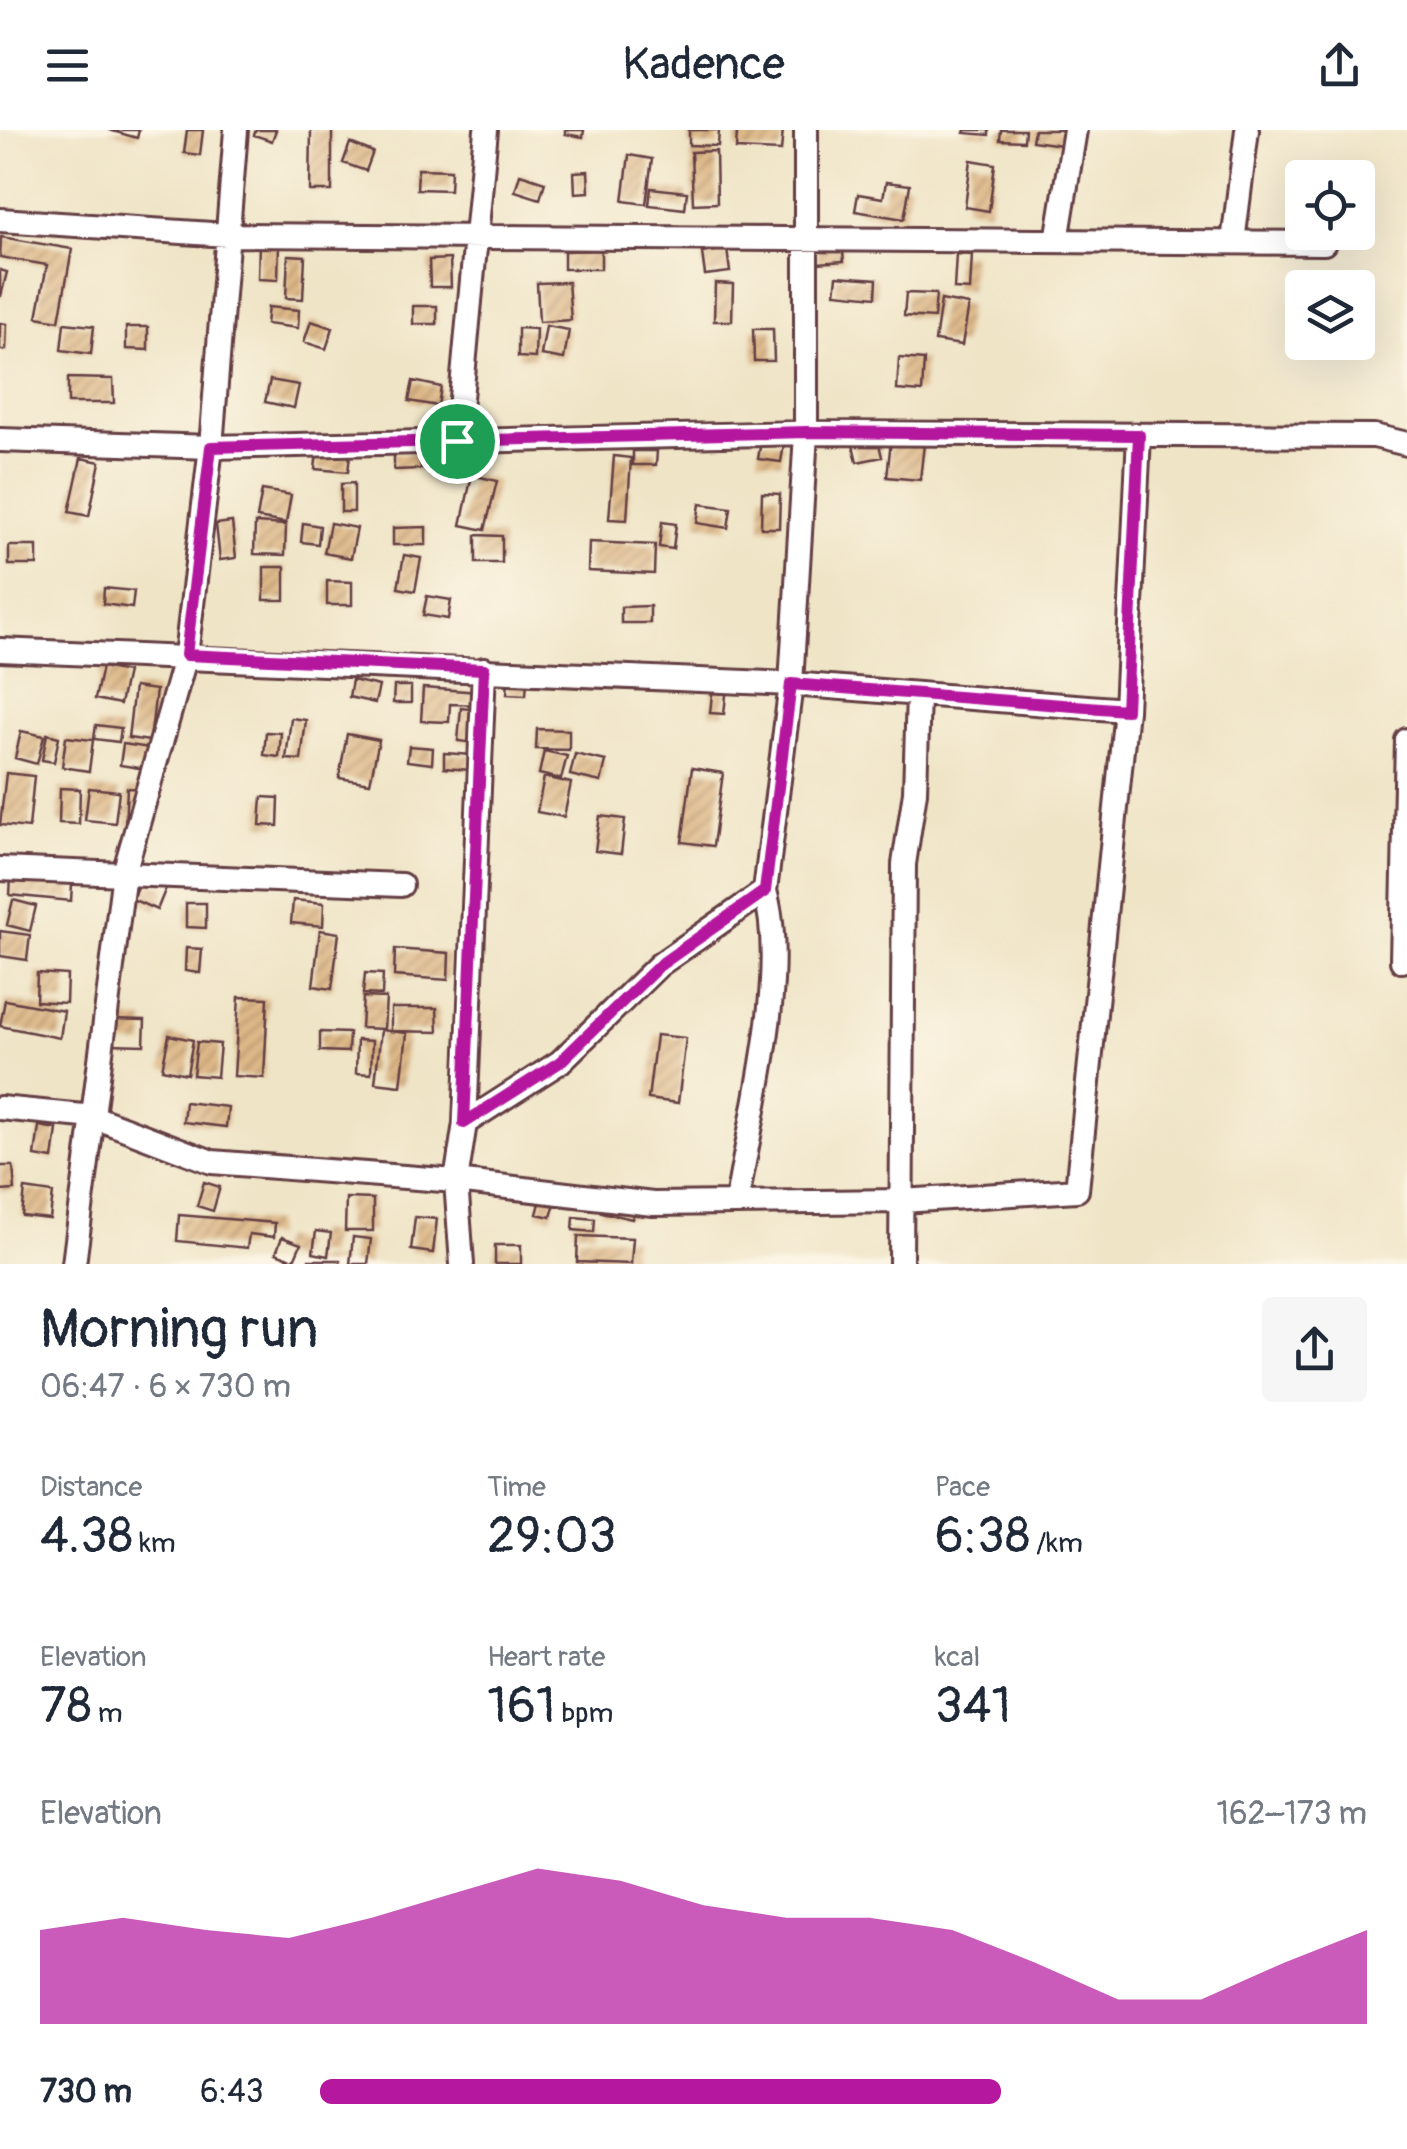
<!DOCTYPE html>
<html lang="en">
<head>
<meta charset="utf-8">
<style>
  body { margin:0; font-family:Pangolin,sans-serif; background:#f6f6f7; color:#1f2937; height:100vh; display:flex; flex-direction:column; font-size:38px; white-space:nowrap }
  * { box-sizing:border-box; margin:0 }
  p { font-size:32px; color:#747a83 }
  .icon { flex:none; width:55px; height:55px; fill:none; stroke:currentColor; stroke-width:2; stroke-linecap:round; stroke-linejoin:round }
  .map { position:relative; height:1134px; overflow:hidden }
  .sheet { display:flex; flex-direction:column; background:#fff; flex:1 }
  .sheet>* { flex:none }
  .fabs { position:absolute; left:1285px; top:30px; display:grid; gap:20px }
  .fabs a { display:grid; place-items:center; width:90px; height:90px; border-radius:10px; background:#fff; box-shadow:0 10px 40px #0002; font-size:50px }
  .pin { position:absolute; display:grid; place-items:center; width:85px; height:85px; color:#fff; margin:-42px; border:5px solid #fff; border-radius:50%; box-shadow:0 2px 10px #0007 }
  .round { display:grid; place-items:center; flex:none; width:105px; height:105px; border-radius:10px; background:#f6f6f7 }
  .headline { display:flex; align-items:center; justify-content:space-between; height:170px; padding:0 40px }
  h1 { font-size:55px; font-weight:600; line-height:75px }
  .metrics { display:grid; grid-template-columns:repeat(3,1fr); gap:15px; height:170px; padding:10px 40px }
  .metrics div { display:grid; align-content:center }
  .metrics b { font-size:50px; font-weight:600 }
  .metrics small { font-size:28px; font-weight:400 }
  .metrics p { font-size:28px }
  .chart { height:280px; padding:20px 40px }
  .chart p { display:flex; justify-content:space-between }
  .chart svg { width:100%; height:180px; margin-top:10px; fill:#b5179e; opacity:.7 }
  ul { padding:0 40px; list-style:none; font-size:32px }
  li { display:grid; grid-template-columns:160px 120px 1fr; align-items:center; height:75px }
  li i { height:25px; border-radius:12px; background:#b5179e }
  header { display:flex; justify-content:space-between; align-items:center; height:130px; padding:0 40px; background:#fff; font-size:45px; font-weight:600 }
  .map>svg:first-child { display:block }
</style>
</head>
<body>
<header><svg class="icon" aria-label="menu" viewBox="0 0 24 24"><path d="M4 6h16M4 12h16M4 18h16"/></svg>Kadence<svg class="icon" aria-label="share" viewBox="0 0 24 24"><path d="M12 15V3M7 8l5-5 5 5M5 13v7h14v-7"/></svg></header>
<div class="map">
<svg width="1407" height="1134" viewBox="0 0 1407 1134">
  <defs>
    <pattern id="building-hatch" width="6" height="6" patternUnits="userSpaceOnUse" patternTransform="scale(2.5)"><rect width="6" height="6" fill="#deb888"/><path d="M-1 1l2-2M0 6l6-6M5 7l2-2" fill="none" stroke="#b6956f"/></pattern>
  </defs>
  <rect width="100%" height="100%" fill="#fcf5e5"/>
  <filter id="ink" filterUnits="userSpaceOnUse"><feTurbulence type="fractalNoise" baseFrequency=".01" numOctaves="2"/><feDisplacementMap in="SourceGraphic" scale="20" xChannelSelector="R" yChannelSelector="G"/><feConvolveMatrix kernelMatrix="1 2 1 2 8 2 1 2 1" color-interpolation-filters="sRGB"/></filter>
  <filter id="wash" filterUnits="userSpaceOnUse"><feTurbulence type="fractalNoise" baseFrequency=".0048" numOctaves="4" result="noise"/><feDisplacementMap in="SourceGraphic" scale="40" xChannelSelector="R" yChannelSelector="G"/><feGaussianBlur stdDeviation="2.25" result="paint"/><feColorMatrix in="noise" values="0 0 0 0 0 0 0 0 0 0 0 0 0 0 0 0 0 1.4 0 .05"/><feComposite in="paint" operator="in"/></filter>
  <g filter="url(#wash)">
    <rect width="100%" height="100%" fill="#efe4c6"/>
    <g id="blocks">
      <path fill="url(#building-hatch)" d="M109,0H139L137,8Z
        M187,0H203L200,25L184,23Z
        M256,0H276L272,11L254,5Z
        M311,0H332V61H310Z
        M565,0H584L583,7L565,4Z
        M689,0H719L718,16L689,15Z
        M760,0H783L781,21L736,19L737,2Z
        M965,0H989V5L964,3Z
        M1001,0H1025L1024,11L1000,10Z
        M1034,0H1064L1062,15L1032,11Z
        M350,13L373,22L366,41L343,33Z
        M716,21L717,73L693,74L691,22Z
        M629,25L652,29L646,74L623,71Z
        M971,30L995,34L989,81L965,77Z
        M418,39L451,40L450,60L417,59Z
        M588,41L589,62L575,63L574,42Z
        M520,44L545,52L540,69L515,61Z
        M886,52L910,55L904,89L855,81L858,64L883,68Z
        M651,58L687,62L685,79L649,75Z
        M1,107L72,119L59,191L37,187L47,135L0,127Z
        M842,112L844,131L818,133L817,114Z
        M259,113H279L278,150L258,149Z
        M727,119L730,142L705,145L702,123Z
        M601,120V139H564V121Z
        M956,124L972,125L970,160L954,159Z
        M288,125L305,126L303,169L286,168Z
        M450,129L451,157H430L429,130Z
        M0,140L7,142L1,166H0Z
        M837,146L877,149L876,167L835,163Z
        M568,152L571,190L539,192L537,153Z
        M715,153L733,154L732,191H714Z
        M906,163L936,164L934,188L904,186Z
        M941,170L969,175L962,215L935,211Z
        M413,176H437V194H413Z
        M268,177L299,180L298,198L266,194Z
        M311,191L333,198L326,219L304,212Z
        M0,193L7,194L6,220H0Z
        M64,193L94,196L91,224L61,220Z
        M546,196L569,200L564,229L541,225Z
        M126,197H148V220L126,219Z
        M518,198L536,199L535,228L518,227Z
        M753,199H773L774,231H754Z
        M899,228L924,230L922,262L897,260Z
        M68,248L113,249L114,273H68Z
        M270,250L299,255L294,278L265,272Z
        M413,251L441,257L438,276L409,271Z
        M878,310L882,327L857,332L853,315Z
        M891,310L924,314L920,350L887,347Z
        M761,311L784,314L781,332L758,329Z
        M317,321L350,325L348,342L315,339Z
        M633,321H657L656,335H633Z
        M394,323H421V339L394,340Z
        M614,326L631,328L627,390L609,389Z
        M81,328L100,332L89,386L69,382Z
        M472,345L497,351L485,400L461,395Z
        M354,353V382H341V354Z
        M262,360L291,365L286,393L257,388Z
        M762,363L780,364L779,398H761Z
        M700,374L731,378L728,398L697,393Z
        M232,392L236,428L220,430L216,394Z
        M662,392L676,394L673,419L659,417Z
        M255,393L286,395L285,425L254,424Z
        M303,393L320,396L318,414L301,412Z
        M330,393L357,398L351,428L324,423Z
        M426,397V415H393V398Z
        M476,405L502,406V433H476Z
        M589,412L655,415L654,444L588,441Z
        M9,416H37V435H9Z
        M404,425L421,428L415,461L398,458Z
        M264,437H285V470H264Z
        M327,451L352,452V475H327Z
        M104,458L134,461L132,478L103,474Z
        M427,466L451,470L448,489L423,485Z
        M650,476V493H621V477Z
        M102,537L127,542L120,574L95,569Z
        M352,550L379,556L375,573L349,567Z
        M508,550L527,551L526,565L507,564Z
        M713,554L727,556L724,584L710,583Z
        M394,556H411V573H393Z
        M134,557L156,560L150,611L128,608Z
        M423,558L480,562L479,575L450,574L449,592L421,591Z
        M461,578L479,580L476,613L458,611Z
        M291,588L306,590L301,630L286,629Z
        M96,595L121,598L119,612L94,609Z
        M537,599L569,600V620L536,619Z
        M21,601L44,606L37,634L15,628Z
        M266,602L281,603L279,627L264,625Z
        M47,604L59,607L54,632L42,630Z
        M347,604L379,610L370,653L339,648Z
        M66,607L93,610L89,641L62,637Z
        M123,614L150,618L146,639L120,635Z
        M409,616L433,618L432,634L407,631Z
        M544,621L567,626L561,649L539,644Z
        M444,623L472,625L471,640L444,638Z
        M575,624L606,631L601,652L570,645Z
        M692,638L723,643L713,716L682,712Z
        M6,643L34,646L29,698L0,695Z
        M544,647L571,653L564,687L537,682Z
        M60,658L80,659L79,694L59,693Z
        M89,658L119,661L115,693L85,690Z
        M127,658L147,659L144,697L125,696Z
        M262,667L279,668L278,696L260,695Z
        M600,686L625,689L621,724L595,721Z
        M11,747L72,754L71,771L10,765Z
        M141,747L166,758L157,780L132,769Z
        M13,770L36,776L30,801L7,795Z
        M293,770L324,773L323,796L291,793Z
        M186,773H206V798L186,797Z
        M320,800L339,803L332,859L313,856Z
        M0,801L30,805L27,830L0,826Z
        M186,818L202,819L200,843L185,841Z
        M395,819L449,823L448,850L394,846Z
        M37,843L67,845L66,873L36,871Z
        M365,843L383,844L382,865L363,864Z
        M239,867L268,868L264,948L234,946Z
        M363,867L386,868L384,899L361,898Z
        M5,870L64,881L60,908L0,896Z
        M391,878H437L438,902L391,901Z
        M111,889L145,890L144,915L110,914Z
        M381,900L407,903L401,956L375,953Z
        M320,902L349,903L348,922L320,921Z
        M169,905L193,910L187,944L162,939Z
        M656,905L686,908L678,973L648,969Z
        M357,910L372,911L371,944L356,943Z
        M197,912L220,914L217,947L193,945Z
        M185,972L228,977L226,997L183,992Z
        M39,996L57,999L53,1029L35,1026Z
        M0,1036H13L15,1060L0,1061Z
        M204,1052L220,1057L213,1081L197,1076Z
        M25,1059L53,1063L50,1089L22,1086Z
        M606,1060L637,1066L632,1089L601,1082Z
        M543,1062L557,1066L551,1087L537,1084Z
        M346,1068L373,1069V1101H345Z
        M179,1085L275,1093L274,1107L249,1104L247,1118L177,1111Z
        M415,1087L437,1089L433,1123L411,1120Z
        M574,1087L595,1089L594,1102L573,1100Z
        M316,1101L331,1103L328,1126L313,1123Z
        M578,1106L633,1108L631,1134L577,1132Z
        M282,1107L301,1114L294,1130L276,1123Z
        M353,1107L371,1109L368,1134H350Z
        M495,1115H521V1134H495Z
        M309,1130H340V1134H309Z"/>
    </g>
  </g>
  <g filter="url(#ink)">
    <use href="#blocks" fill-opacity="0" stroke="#633d42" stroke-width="2.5"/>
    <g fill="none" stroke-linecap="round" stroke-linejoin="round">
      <g stroke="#633d42" stroke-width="28">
        <path id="minor" d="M0,90L227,105L1324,113
          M1057,111L1075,0
          M1233,112L1247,0
          M0,310L211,317L806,303L1374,306L1407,314
          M457,311L486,0
          M0,520L791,554L1126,580
          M0,739L401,755
          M1402,831L1407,610
          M0,978L94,987L212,1032L456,1051L653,1074L902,1071L1077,1060L1126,580L1139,305
          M465,993L560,932L659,835L765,761
          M737,1071C751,984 789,844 765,761L791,554L806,303V0
          M74,1134L124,743L186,525L211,317L236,0
          M462,1134L456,1051L465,993L484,539
          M901,1134L904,734L915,662L918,564"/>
      </g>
      <use href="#minor" stroke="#fff" stroke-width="22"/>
    </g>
  </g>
  <g fill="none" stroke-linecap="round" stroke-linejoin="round" filter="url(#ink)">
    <g stroke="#fff" stroke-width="20">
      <path id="route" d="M806,302L1139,305L1126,580L791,554L765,761L660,835L560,932L464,993L484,539L186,525L211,317Z"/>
    </g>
    <use href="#route" stroke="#b5179e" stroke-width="12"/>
  </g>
</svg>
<div class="fabs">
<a><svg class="icon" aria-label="locate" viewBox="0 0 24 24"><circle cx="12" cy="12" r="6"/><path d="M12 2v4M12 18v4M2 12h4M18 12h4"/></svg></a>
<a><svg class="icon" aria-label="layers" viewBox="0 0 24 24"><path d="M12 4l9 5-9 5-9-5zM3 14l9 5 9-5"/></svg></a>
</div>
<div class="pin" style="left:457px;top:311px;background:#1e9e55"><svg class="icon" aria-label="arrive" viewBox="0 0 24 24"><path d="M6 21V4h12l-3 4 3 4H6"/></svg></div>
</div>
<section class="sheet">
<div class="headline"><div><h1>Morning run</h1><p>06:47 · 6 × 730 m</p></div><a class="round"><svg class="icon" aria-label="share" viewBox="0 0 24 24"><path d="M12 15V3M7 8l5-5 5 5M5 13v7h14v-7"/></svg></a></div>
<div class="metrics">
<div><p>Distance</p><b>4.38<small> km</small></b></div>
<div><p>Time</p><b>29:03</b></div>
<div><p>Pace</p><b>6:38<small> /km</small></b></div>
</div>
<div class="metrics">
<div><p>Elevation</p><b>78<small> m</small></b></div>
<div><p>Heart rate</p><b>161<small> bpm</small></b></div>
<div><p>kcal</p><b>341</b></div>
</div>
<div class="chart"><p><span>Elevation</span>162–173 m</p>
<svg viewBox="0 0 160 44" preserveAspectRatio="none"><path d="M0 44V21L10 18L20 21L30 23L40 18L50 12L60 6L70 9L80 15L90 18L100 18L110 21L120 29L130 38L140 38L150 29L160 21V44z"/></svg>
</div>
<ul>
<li><b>730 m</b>6:43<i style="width:65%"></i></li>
</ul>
</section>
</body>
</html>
